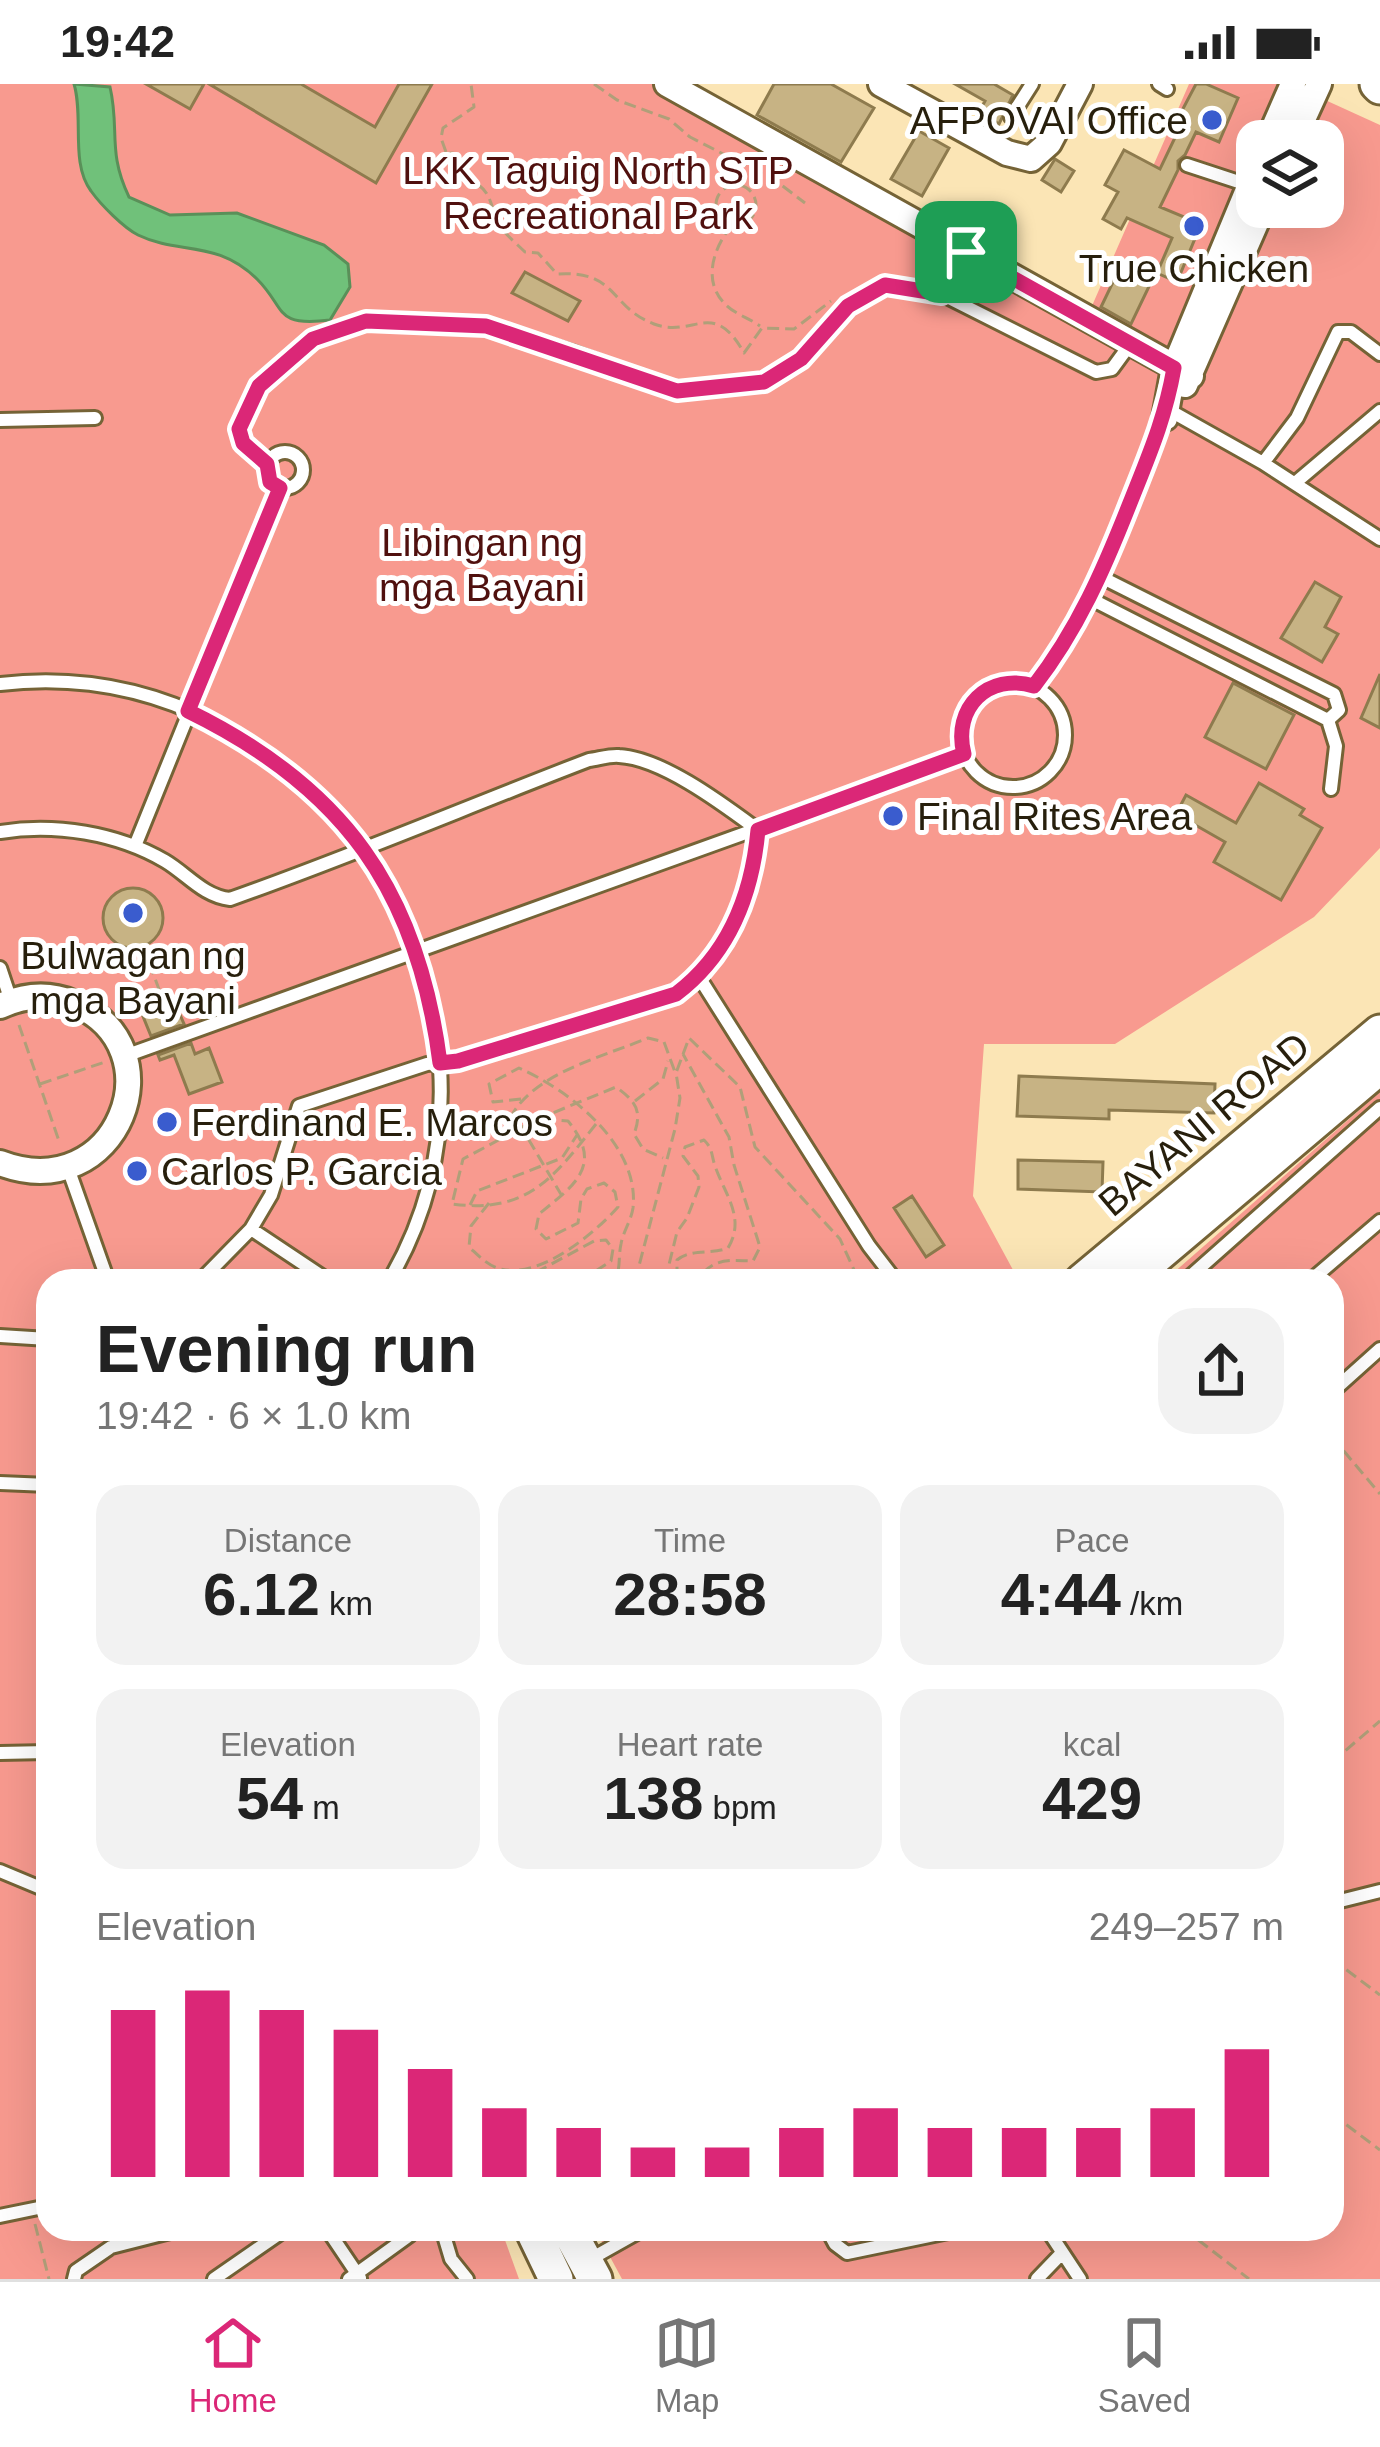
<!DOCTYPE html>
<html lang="en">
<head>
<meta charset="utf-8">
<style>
  body { margin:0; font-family:Arial,sans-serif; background:#f2f2f2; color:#222; height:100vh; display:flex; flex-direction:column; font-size:45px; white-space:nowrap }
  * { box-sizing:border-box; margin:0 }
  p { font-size:39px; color:#767676 }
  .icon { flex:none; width:66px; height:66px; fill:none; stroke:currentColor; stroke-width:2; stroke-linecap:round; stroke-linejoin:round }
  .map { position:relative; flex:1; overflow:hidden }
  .panel { position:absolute; left:36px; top:1185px; width:1308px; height:972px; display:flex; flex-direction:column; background:#fff; border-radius:36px; box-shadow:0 12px 48px #0002 }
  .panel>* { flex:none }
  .fabs { position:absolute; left:1236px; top:36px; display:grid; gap:24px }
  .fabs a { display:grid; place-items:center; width:108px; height:108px; border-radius:24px; background:#fff; box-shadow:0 12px 48px #0002; font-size:60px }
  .pin { position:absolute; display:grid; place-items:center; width:102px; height:102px; color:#fff; margin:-51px; border-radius:24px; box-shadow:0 6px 18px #0006 }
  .round { display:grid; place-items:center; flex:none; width:126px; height:126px; border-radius:36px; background:#f2f2f2 }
  .headline { display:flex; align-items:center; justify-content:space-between; height:204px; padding:0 60px }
  h1 { font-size:66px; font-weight:600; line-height:90px }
  .figures { display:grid; grid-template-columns:repeat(3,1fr); gap:18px; height:204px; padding:12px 60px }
  .figures div { display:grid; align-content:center; border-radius:30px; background:#f2f2f2; text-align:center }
  .figures b { font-size:60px; font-weight:600 }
  .figures small { font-size:33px; font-weight:400 }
  .figures p { font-size:33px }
  .chart { height:336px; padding:24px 60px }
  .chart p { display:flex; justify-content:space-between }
  .chart svg { width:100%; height:216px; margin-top:12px; stroke:#db2777; stroke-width:6 }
  .status { display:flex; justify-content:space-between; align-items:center; height:84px; padding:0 60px; background:#fff; direction:ltr }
  .status svg { height:33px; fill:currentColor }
  .dock { display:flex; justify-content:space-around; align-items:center; height:168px; border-top:3px solid #e0e0e0; background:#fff; font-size:33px; color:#767676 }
  .dock a { display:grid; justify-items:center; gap:6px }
  .dock .active { color:#db2777 }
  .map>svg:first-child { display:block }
</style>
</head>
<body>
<div class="status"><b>19:42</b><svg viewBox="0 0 49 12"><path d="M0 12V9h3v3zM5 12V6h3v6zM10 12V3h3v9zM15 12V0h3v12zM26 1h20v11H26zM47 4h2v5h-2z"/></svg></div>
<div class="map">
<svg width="1380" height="2195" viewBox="0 0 1380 2195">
  <rect width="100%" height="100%" fill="#fbe5b5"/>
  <path fill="#f89a8f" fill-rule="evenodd" d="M0,0H674L1088,231L1189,0H1290L1380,41V764L1314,833L1115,960H984L973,1112L1019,1197H48V2145H501L519,2195H0ZM1257,57H1323V123H1257Z
    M1380,1008V2195H622L595,2145H1332V1197H1164Z"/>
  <path fill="#70c17a" stroke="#5a9059" stroke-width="3" d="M74,0L110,3C120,46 107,67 129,113L170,131L237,129L324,161L348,180L350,203L330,236C273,243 287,225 257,195C216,155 179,171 138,151C124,144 101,121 91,107C70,79 84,33 74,0Z"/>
  <path fill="#c7b384" stroke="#8e7b4e" stroke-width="3" d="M146,0H204L190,25Z
    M209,0H301L375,43L399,0H432L376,99Z
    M774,0H831L874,24L841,78L757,31Z
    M955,0H994L1013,11L999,40L979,28L985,17Z
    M1196,0H1206L1238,14L1219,58L1196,48L1185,71L1178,77V86L1160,123L1201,140L1177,198L1157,189L1172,154L1127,134L1121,145L1103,135L1118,108L1105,101L1124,66L1160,85L1181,41L1176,38Z
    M919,47L949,64L922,112L891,95Z
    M1055,75L1074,87L1061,108L1042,96Z
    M1133,180L1154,192L1131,240L1101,223L1114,196L1121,199Z
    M525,188L580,217L568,237L512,209Z
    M1315,498L1341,513L1325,543L1338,550L1322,578L1281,554Z
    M1380,590V644L1361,634Z
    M1233,599L1294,631L1266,685L1205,653Z
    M1259,699L1304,725L1300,731L1322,744L1281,816L1214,778L1225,758L1176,730L1186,711L1236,739Z
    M103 834a30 30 0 1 1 60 0a30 30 0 1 1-60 0Z
    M175,919L184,940L151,952L142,930Z
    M191,959L195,970L209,964L222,998L189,1010L174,971L160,976L158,971Z
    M1019,992L1215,1000L1214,1029L1109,1026V1035L1017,1032Z
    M1018,1076L1103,1078L1102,1108L1018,1105Z
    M912,1112L944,1161L926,1173L894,1124Z"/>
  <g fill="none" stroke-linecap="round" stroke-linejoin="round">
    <g stroke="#756336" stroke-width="18">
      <path id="lane" d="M1159,0L1167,5
        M1011,33L1032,0
        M1187,81L1254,103
        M966,168L941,210L1096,288L1112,285L1131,259
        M1167,325L1263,379L1380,455
        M0,336L95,334
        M267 386a18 18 0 1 1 36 0a18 18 0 1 1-36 0Z
        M1263,379L1297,334L1338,248H1351L1380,270
        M267,381L243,359L239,345L259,302L313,255L366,237L486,241L572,268L677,307L765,298L801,275L848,222L885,201L941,210
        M1295,399L1380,327
        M1091,515L1328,636L1339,626L1334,610L1101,493
        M961 651a52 52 0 1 1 104 0a52 52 0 1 1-104 0Z
        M0,600C315,563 549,924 389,1197
        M1034,602C1098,519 1122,428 1165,334
        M1328,636L1336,662L1331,705
        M0,748C55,739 117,749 165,777C187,790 203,812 230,815C352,772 469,722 589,676C598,675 610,671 619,672C662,674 724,721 758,746C753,810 729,871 676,910L458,977L427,980L299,1022L271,1111L251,1145L200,1197
        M135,762L280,404
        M0,884L11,917
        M699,893L869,1162L896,1197
        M125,972L965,670
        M68,1084L108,1197
        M251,1145L329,1197
        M1185,1197L1380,1024
        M1310,1197L1380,1137
        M0,1252L48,1255
        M1332,1308L1380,1265
        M0,1399L48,1401
        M0,1669L48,1668
        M0,1787L48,1807
        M1332,1819L1380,1807
        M0,2132L48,2122
        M327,2145L360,2194
        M442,2145L451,2175L467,2195
        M827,2145L835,2160L847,2169L963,2145
        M1047,2145L1080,2195
        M587,2177L644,2145
        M74,2195L76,2187L111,2163L182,2145
        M214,2195L286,2145
        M349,2195L410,2151
        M1037,2195L1061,2170"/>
    </g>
    <g stroke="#756336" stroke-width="30">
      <path id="street" d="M667,0L1191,292
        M881,0L1007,69L1031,75L1049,59L1080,0
        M1268,57L1293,0
        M1293,57L1319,0
        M1185,301L1263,123
        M1165,334L1174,284L1257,84
        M0,922C24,911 49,909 73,919C180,963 118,1124 0,1079"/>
    </g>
    <g stroke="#756336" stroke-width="39">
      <path id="secondary" d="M1377,0L1380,3
        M1082,1197L1380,948
        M1127,1197L1380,983
        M532,2145L556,2195
        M568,2145L595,2195"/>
    </g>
    <path stroke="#b09f79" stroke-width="3" stroke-dasharray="12 6" stroke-linecap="butt" d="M594,0L617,16L669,35L690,53L776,97L805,119
      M446,68L441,54L443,44L474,23L471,0
      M438 83a14 14 0 1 1 28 0a14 14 0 1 1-28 0Z
      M463,92C492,106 487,112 498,138C503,149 516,159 525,168L538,169L557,190C618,186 609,223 654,240C694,255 713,213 744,269L762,244L794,245L831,217
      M716 121a20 20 0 1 1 40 0a20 20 0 1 1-40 0Z
      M732,141C714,163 701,197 726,221C735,230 749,234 760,242
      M143,862L167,927
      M19,941L59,1057
      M40,1000L105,978
      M521,1015L493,1018L489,1000L519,984C569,1006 640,1061 633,1124C631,1137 623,1148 621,1160C618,1174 621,1183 615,1197
      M635,1017L663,995L668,977
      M596,1040C554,1093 528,1130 452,1120L463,1075L538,1035L616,1003C635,1017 643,1026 634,1050L643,1065L663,1074
      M562,1112L513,1029C538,988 605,972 648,954L664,958L675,988
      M489,1119L471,1142L469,1163C479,1172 488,1182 501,1185C540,1195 594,1150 618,1123L615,1108L604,1099L587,1105L581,1115L578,1139L546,1155L536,1145L539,1130C573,1102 605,1082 568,1037L538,1035
      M470,1121L477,1107L562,1074L577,1051
      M520,1197L594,1157L606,1156L613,1165L611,1177L594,1188L549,1197
      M635,1197L675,1045L680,1014L676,989L689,954L740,1003L755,1063L840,1155L859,1197
      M665,1197L677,1148L687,1134L699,1103L698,1092L683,1072L685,1063L704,1056C713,1065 711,1070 715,1082C725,1111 746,1134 728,1164C710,1171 692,1164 677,1176V1186L686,1196L699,1193C715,1174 729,1176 753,1177L760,1163L734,1081L729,1053L683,970
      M1332,1353L1380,1410
      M1332,1678L1380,1637
      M1332,1875L1380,1911
      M1332,2030L1380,2066
      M35,2140L49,2195
      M1184,2145L1249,2195"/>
    <use href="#lane" stroke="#fff" stroke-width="12"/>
    <use href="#street" stroke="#fff" stroke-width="24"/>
    <use href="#secondary" stroke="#fff" stroke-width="33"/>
  </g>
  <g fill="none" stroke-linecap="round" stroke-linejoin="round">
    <g stroke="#fff" stroke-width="24">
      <path id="route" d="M966,168L1174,284C1165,335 1149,371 1130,419C1104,485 1078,545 1034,602C988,588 952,624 964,670L758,746C752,811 729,870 676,910L458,977L440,979C418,807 344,703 188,627L280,404L270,398L267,380L243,359L239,345L259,302L313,255L366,237L486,242L677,307L764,298L801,275L848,222L885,201L941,210Z"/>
    </g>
    <use href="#route" stroke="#db2777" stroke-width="15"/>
  </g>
  <g fill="#3a5cce" stroke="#fff" stroke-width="4.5">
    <circle cx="1212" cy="36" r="12"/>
    <circle cx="1194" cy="142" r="12"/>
    <circle cx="893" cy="732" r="12"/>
    <circle cx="133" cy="829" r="12"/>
    <circle cx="167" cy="1038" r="12"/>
    <circle cx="137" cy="1087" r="12"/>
  </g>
  <g text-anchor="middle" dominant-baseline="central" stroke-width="10" stroke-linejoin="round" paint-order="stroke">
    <g font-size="39" fill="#271f0c" stroke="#fff" text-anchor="start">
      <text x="1188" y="36" text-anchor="end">AFPOVAI Office</text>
      <text x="1194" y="184" text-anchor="middle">True Chicken</text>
      <text x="917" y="732">Final Rites Area</text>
      <text x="133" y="871" text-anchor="middle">Bulwagan ng<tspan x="133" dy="45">mga Bayani</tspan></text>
      <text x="191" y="1038">Ferdinand E. Marcos</text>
      <text x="161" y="1087">Carlos P. Garcia</text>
    </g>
    <g font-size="39" fill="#50100e" stroke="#fff">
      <text x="598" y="86">LKK Taguig North STP<tspan x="598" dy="45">Recreational Park</tspan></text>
      <text x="482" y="458">Libingan ng<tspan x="482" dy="45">mga Bayani</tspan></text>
    </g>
    <g font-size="39" fill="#271f0c" stroke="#fff">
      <text transform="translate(1204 1040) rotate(-40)">BAYANI ROAD</text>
    </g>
  </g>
</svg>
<div class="fabs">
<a><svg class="icon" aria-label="layers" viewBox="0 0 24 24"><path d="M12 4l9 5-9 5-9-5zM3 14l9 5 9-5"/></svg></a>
</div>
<div class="pin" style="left:966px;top:168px;background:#1e9e55"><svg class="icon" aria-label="arrive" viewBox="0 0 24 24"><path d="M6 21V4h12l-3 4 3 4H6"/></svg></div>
<section class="panel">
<div class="headline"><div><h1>Evening run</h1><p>19:42 · 6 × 1.0 km</p></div><a class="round"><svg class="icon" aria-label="share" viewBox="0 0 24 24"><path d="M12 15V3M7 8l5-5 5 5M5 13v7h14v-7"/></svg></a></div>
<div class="figures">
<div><p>Distance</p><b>6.12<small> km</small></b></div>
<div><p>Time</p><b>28:58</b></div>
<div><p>Pace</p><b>4:44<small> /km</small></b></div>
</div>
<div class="figures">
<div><p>Elevation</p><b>54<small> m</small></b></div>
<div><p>Heart rate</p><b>138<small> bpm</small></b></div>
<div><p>kcal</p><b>429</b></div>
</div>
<div class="chart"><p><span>Elevation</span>249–257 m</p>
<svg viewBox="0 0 160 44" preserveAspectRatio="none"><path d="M5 44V10M15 44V6M25 44V10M35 44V14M45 44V22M55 44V30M65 44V34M75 44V38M85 44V38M95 44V34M105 44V30M115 44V34M125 44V34M135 44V34M145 44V30M155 44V18"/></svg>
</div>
</section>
</div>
<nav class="dock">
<a class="active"><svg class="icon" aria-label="home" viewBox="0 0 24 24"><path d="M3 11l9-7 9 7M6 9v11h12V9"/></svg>Home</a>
<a><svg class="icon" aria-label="map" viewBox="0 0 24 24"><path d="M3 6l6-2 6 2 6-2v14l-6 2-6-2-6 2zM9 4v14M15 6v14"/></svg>Map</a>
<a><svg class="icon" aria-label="saved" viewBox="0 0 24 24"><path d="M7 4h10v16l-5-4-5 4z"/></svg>Saved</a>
</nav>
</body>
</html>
